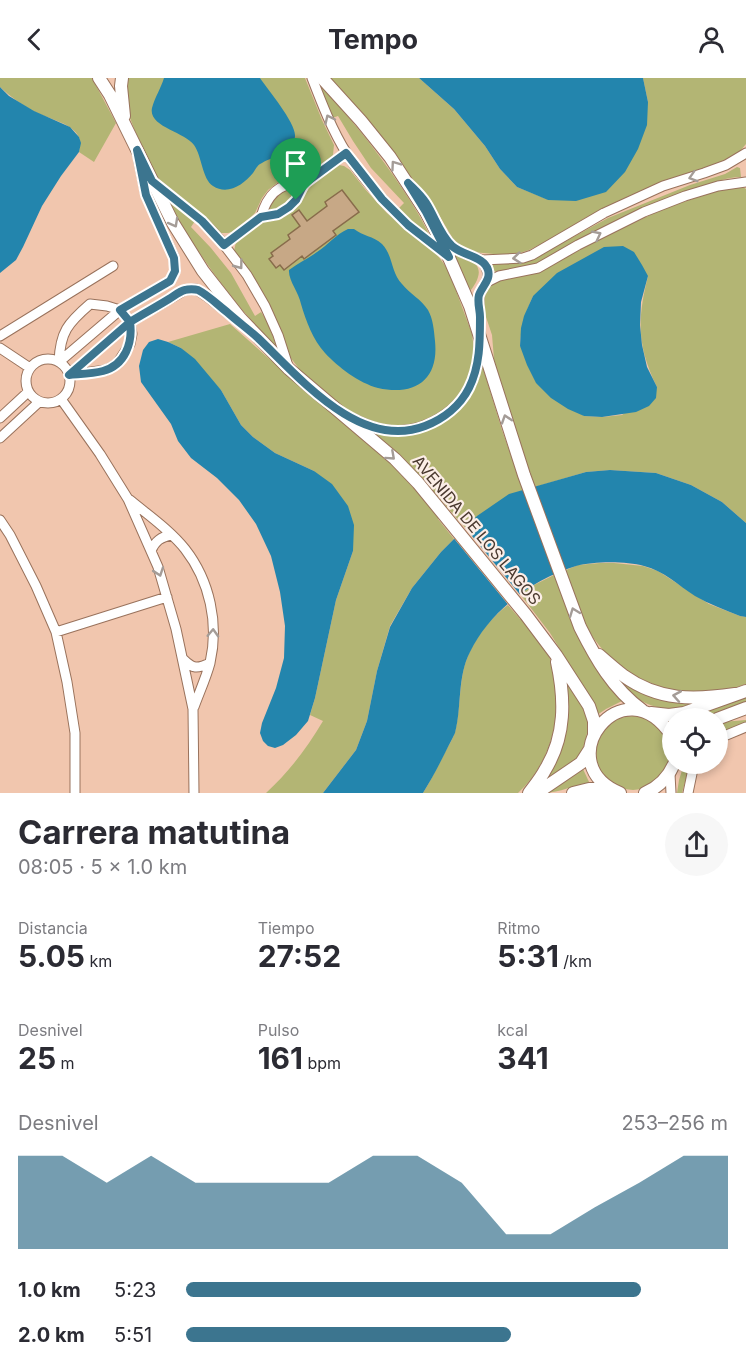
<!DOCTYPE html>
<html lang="es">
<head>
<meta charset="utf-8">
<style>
  body { margin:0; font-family:Inter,sans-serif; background:#f7f7f7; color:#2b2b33; height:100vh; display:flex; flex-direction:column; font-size:22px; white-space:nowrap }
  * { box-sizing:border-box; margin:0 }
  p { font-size:20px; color:#7c7c81 }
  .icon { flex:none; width:33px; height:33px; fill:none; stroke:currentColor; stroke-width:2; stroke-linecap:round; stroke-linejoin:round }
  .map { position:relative; height:715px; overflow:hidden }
  .panel { display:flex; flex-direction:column; background:#fff; flex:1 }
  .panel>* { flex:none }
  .fabs { position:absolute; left:662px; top:630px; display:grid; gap:12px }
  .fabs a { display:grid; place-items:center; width:66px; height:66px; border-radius:50%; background:#fff; box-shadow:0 3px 9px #0003; font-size:30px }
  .pin { position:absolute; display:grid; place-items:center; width:51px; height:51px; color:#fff; margin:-62px -26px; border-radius:50% 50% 50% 0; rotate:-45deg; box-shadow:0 0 6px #0007 }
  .pin .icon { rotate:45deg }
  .round { display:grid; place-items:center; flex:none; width:63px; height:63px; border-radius:32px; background:#f7f7f7 }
  .overview { display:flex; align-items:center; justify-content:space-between; height:102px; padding:0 18px }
  h1 { font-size:33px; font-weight:700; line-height:45px }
  .stats { display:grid; grid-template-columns:repeat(3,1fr); gap:9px; height:102px; padding:6px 18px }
  .stats div { display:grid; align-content:center }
  .stats b { font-size:30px; font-weight:700 }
  .stats small { font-size:16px; font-weight:400 }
  .stats p { font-size:16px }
  .chart { height:168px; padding:12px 18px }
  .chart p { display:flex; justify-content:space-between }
  .chart svg { width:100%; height:108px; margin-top:6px; fill:#3c758f; opacity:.7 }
  ul { padding:0 18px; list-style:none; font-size:20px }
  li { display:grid; grid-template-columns:96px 72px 1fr; align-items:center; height:45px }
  li i { height:15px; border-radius:8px; background:#3c758f }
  header { display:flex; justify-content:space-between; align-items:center; height:78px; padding:0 18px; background:#fff; font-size:27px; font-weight:700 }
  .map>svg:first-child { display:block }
</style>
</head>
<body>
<header><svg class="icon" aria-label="back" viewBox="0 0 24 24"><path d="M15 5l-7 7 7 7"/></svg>Tempo<svg class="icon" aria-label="person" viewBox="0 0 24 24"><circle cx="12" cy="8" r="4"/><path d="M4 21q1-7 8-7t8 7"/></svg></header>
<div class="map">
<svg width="746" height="715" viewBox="0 0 746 715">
  <rect width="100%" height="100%" fill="#f1c6ae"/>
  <path fill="#b3b574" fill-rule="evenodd" d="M0,0H92L116,45L94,84L79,74C80,67 81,61 77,56C70,45 47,40 35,34C22,27 11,19 0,9Z
    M125,0H305L322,42L334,67L333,77L328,82L301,99L277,105L268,112L262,120L255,135L251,139L232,154L228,155H219L157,101L148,86L128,35Z
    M328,0H419L454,31L485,68L500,91L517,109L549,122L648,24L643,0H746V66L741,72L731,81L624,122L585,140L553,160L529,172L517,176L504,177L473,174L461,170L453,161L432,125L398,83L362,34Z
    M319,6C346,35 370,64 393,97C406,116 419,135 429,156L407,140L399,130L404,125L371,90L353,63L338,38L332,40Z
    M339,87L344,88L350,92L365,111L387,135L436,175L444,186L451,199L472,256L474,271V285L470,298L464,310L449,328L438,336L425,343L411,347L399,349H386L361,341L346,331L303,296L290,279L234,173L236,164L238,161L257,147L269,142L299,123L316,102L331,91Z
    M737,89L740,90L741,99C727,99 713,105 700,109C643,127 590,155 537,185L526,189L491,194L490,186C506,186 520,186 535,180L608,140L690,107L725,96Z
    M295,109L297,110C294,122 283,131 271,133L268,132C273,118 281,113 295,109Z
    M743,109L746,111V445L722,424L691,407L656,395L610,392L586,394L535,409L514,352L495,293L492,257L481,224L484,212L494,203L536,195L610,156L665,130L726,110ZM648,198C637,242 637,268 657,309L622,337L602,339L584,338L520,268C521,248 525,236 533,218Z
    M166,121L195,143L191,149L211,170L231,195L255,238L261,234L268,245L277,270C233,226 197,175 166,121Z
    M453,174C463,179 483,183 478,199C477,203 474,208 471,212L469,210Z
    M230,246L293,302L390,385L440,438L438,441L454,461L441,474L412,510L390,548L377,593L367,643L356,672L323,715H266C289,694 307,670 323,643L310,637L315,620L336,522L353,473L314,393L275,375L253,359L241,347L221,312L181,270L168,264Z
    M481,288L483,290L502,352L523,412L465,450L427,406L373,354H375L386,357H409L428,352L445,342L462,326Z
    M600,485H614L643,488L658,493L709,526L740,538L746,539V606C731,612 713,615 696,616C680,617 641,603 627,593C613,584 594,564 587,549C577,531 573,511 566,492L578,487Z
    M554,497L578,553L616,616L622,623L606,631L597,637L595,628L550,555L520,516L528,510Z
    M508,527L520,541L524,539C533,551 543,563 549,578C566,623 555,682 518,715H423C431,702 438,688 445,674C448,668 453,661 455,654C460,634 459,614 463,594C469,567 487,543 508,527Z
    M617,597L698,623C675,642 626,625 617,597Z
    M565,602C570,610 577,617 582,626C592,646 588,672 570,687C561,693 551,699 541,705L549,689Z
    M746,617V624L705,640H683Z
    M596 675a37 37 0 1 1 74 0a37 37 0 1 1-74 0Z
    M746,642V645L717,657V646L722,644Z
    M684,686H690L682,715H677L679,702Z
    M583,691L590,706C574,706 560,715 544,715L566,703Z"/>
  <path fill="#2385ad" d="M164,0H260C268,12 296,45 295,58C294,78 275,77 262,85C257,87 256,91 253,95C244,106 228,118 213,108C202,101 202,78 194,67C185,54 148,49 152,30C155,19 161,10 164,0Z
    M419,0H643L648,24L647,47L638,71L625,94L606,114L576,123L548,122L517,109L500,91L485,68L454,31Z
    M0,9L9,18L34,33L70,49L79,59L81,65L79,74L61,98L42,128L23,169L16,182L0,195Z
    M348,151H354C363,158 373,158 382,166C393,177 391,195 402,206C410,216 421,221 428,232C433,241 434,252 435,263C439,302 415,318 378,310C359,305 338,289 325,275C313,262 306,243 301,226C299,215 288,202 289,192C298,185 308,181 317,174C328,167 336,156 348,151Z
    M623,168L634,174L642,187L648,198L641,224L640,247L642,267L647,289L657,309L656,320L649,328L636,334L602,339L584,338L568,331L551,320L536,305L527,287L520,268L521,250L524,238L533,218L557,195L604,169Z
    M158,261L168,264L181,270L195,281L221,312L241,347L253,359L275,375L314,393L332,406L348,428L354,447L353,473L336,522L315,620L308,643L296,657L283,667L275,670L268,668L263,663L260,655L262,645L276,610L284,580L285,548L280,514L271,478L256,446L239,422L217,400L191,380L178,363L171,346L141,304L139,288L143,272L149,264Z
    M610,392L656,395L691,407L722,424L746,445V539L740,538C725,532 709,526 695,518C678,507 664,493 644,488C626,483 595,483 576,488C533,501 490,533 470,574C457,599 462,629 455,655C452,662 448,668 445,675C438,689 431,702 423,715H323L356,672L367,643L377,593L390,549L412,510L441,474L477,438L509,416L586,394Z"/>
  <path fill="#f1c6ae" d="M463,447L522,519L510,529L452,458Z"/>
  <path fill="#c7a886" stroke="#886c4b" stroke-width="1.5" d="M342,112L359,134L333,153L336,157L304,181L302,178L284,192L280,187L276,190L269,181L273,178L271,175L290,161L288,157L300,148L292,137L299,132L307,143L327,128L325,124Z"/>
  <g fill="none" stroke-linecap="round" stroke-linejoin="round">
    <g stroke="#99725c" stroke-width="11">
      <path id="minor" d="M312,0C322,26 332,52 347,76C363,101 385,125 407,146C420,157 434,167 447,177
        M154,104L202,143L213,154L221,163L247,197L265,228L278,257L288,288
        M304,106L346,75
        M224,167L261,139L278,136L289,129L296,122L304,106C280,103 267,117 261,139
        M482,182L523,180L532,177L604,135L663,108L704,95L726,87L746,75
        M487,204L499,198L538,190L578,167L644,134L685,118L718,108L746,104
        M0,258L113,188
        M0,270L30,290
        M26 303a22 22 0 1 1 44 0a22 22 0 1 1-44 0Z
        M59,284L120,232L170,203L175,193L174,179L146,117L139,84
        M59,284C60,254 68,245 90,226L107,228L120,232L130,244L132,256L130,266L117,286L106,292L69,297
        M69,297L130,244L185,212L196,211L209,220L239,244
        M61,321L100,376L128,421L158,489L176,551L193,631L194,715
        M0,340L28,314
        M352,340C363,345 375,351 387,352C423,357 463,333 474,298C482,274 480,249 479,224C478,204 497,205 482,182C466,176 452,173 444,157
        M0,360L39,324
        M130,422C148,437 170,452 185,471C210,503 219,546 210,585C206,600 199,615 194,629
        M0,442L10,457L36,508L56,554L67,604L75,655V715
        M151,473C155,463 161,459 171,457
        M56,554L167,519
        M183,581C193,591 197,591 210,585
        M717,661L746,649
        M670,696L671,715
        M688,715L694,686"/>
    </g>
    <g stroke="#99725c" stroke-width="14">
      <path id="tertiary" d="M99,0L110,17L173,145L203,193L240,240L289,291L395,381L418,405L526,537L556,577L589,628L594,643V656
        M122,0L121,8L124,38
        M322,0L361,43L390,79L426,134L443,166L470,228L524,397L580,549C596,581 613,611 642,632
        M599,577C607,584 615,591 624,598C659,623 694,622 735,616
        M651,635L669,637L684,635L746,613
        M717,641L746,630
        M529,715C535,707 541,700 545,692C566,658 565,621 557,584
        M537,715L581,685L590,671
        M573,715L589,711H611
        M620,715C547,685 623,584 672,658
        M645,715C659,709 668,700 674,686"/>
    </g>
    <use href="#minor" stroke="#fff" stroke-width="9"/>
    <use href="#tertiary" stroke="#fff" stroke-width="12"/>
  </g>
  <defs><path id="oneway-chevron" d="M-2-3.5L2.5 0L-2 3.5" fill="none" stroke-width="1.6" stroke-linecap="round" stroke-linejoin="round" transform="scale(1.5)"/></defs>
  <g stroke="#a49c97">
    <use href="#oneway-chevron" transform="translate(329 41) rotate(-115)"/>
    <use href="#oneway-chevron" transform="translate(395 87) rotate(-125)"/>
    <use href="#oneway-chevron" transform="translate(693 99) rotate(163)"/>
    <use href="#oneway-chevron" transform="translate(174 145) rotate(61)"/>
    <use href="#oneway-chevron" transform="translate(597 157) rotate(-27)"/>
    <use href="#oneway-chevron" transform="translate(517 180) rotate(174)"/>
    <use href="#oneway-chevron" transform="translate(239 187) rotate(53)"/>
    <use href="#oneway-chevron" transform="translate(506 341) rotate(-108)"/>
    <use href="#oneway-chevron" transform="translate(391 378) rotate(42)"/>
    <use href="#oneway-chevron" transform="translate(159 494) rotate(71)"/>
    <use href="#oneway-chevron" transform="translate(574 534) rotate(-111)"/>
    <use href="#oneway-chevron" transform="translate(213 555) rotate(-88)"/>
    <use href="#oneway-chevron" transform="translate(677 618) rotate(-170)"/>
  </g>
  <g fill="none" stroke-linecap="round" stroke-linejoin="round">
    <g stroke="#fff" stroke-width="12">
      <path id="route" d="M296,122L289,129L278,136L261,139L224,167L202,143L152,103L137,72L146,117L174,180L175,193L170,203L120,232L130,244L69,297C80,296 92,296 103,293C125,287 133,265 130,244C143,236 156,229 169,221C174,218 180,213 185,212C188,211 195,211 198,212C208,217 218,227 227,234C237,243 248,251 258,260C300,300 360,373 425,348C443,341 460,328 469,310C480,288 480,264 480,239C480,232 477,224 479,217C482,208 491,202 488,192C484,178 463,178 452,168C440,157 435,139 426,125C421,117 415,112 408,105L426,134L449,179L408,147L382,121L346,75L304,106L296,122"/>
    </g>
    <use href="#route" stroke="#3c758f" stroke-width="8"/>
  </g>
  <g text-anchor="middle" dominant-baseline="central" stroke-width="4.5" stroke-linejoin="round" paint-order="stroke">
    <g font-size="16" fill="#4a392f" stroke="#fceee7">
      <text transform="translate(477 452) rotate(50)">AVENIDA DE LOS LAGOS</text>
    </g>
  </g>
</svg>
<div class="fabs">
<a><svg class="icon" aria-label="locate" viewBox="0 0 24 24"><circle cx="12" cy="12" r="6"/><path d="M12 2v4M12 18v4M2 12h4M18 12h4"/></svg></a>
</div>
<div class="pin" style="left:296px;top:122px;background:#1e9e55"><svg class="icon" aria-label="arrive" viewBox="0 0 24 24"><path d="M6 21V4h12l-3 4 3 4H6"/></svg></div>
</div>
<section class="panel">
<div class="overview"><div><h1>Carrera matutina</h1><p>08:05 · 5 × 1.0 km</p></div><a class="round"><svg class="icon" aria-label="share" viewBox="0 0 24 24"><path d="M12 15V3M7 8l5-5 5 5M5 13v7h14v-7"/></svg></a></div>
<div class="stats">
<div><p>Distancia</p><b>5.05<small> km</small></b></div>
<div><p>Tiempo</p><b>27:52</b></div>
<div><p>Ritmo</p><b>5:31<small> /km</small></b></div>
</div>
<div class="stats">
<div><p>Desnivel</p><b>25<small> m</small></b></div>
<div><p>Pulso</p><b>161<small> bpm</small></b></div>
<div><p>kcal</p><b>341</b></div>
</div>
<div class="chart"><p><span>Desnivel</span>253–256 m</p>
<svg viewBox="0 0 160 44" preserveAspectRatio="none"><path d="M0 44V6L10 6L20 17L30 6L40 17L50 17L60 17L70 17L80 6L90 6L100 17L110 38L120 38L130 27L140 17L150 6L160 6V44z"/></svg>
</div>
<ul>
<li><b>1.0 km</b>5:23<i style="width:84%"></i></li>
<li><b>2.0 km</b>5:51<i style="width:60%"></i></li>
</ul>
</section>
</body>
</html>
